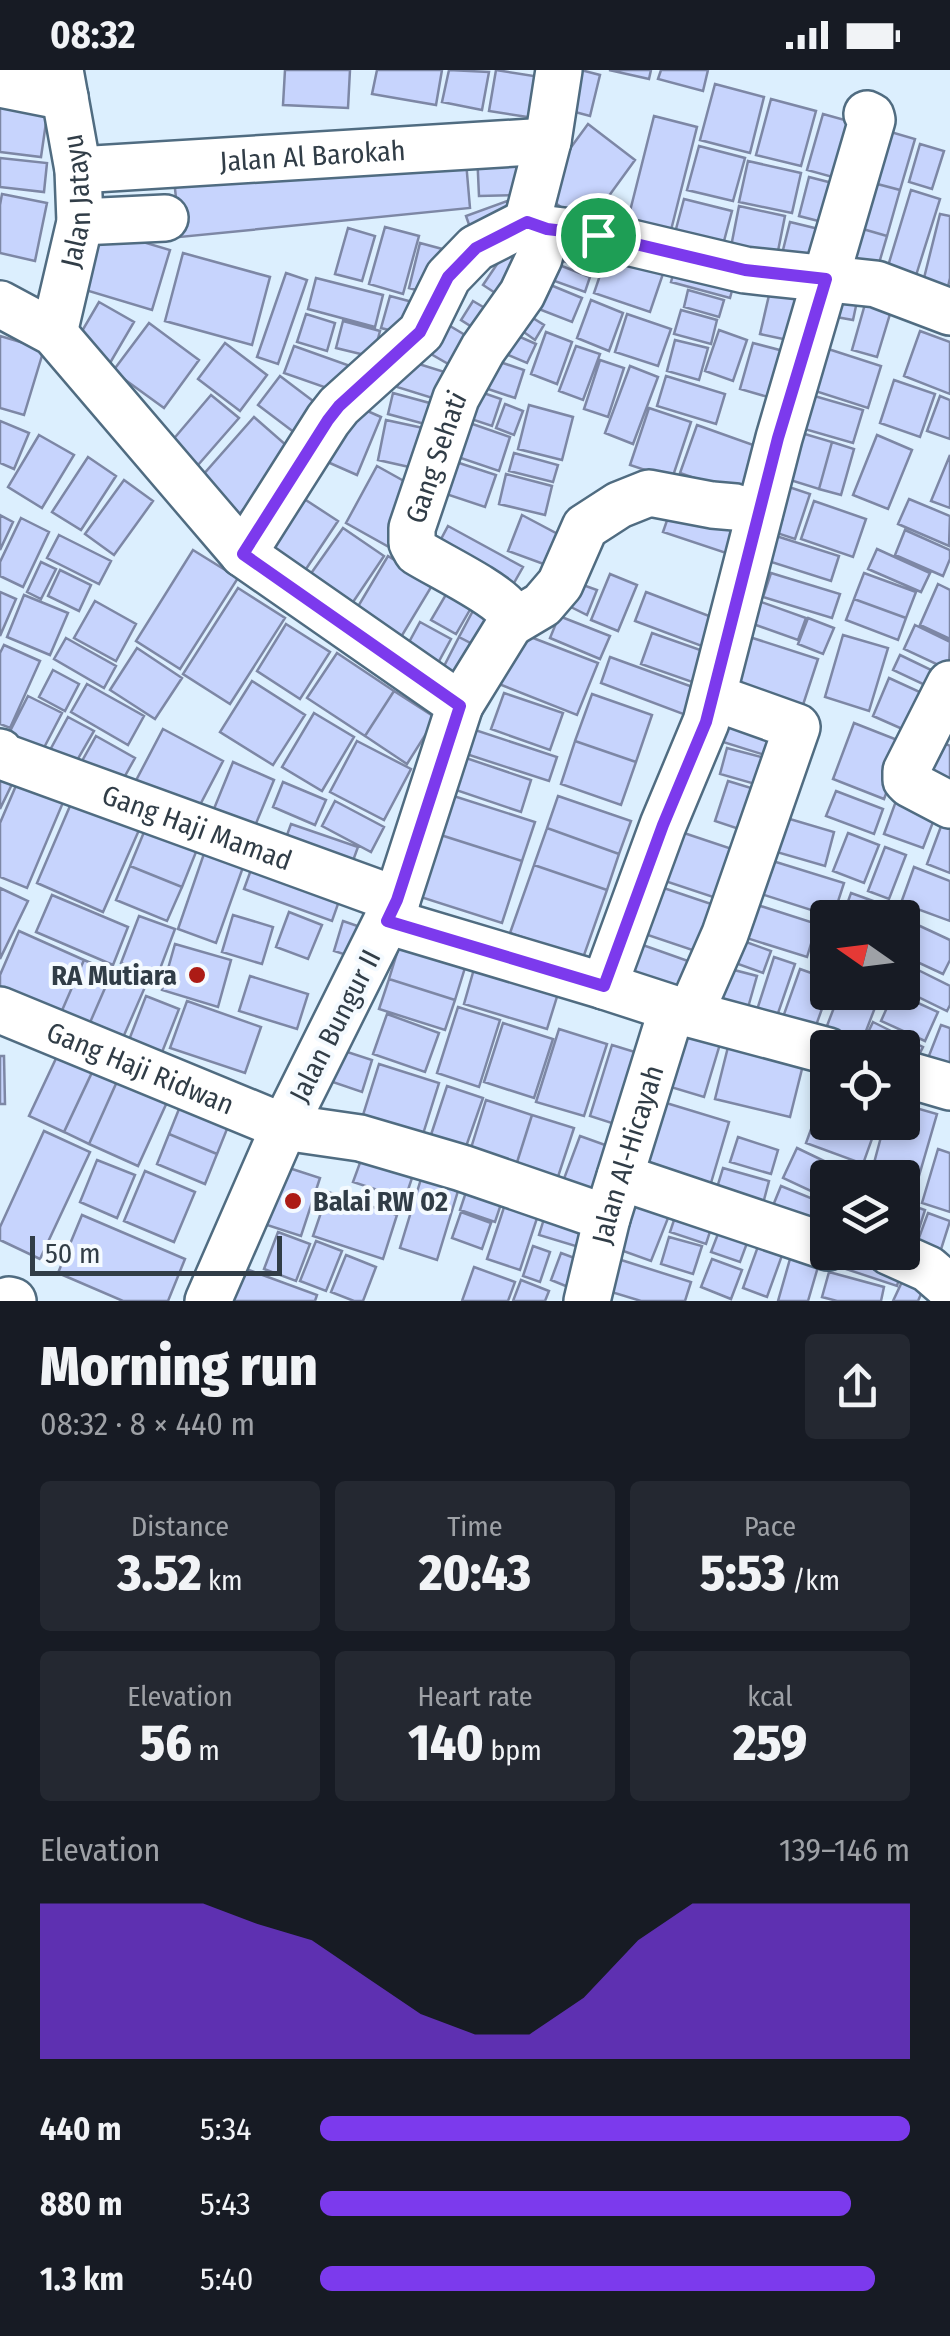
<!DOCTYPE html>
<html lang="en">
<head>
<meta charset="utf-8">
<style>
  body { margin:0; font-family:"Fira Sans Condensed",sans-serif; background:#242831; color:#f1f3f6; height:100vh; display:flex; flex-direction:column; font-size:38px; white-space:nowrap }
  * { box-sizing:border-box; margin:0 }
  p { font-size:32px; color:#9ea1a6 }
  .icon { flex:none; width:55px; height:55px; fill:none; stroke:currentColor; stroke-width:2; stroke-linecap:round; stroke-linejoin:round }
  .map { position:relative; height:1231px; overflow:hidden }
  .sheet { display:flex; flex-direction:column; background:#171b24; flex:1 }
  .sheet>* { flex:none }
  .needle { width:65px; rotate:284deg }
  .tools { position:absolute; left:810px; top:830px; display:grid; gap:20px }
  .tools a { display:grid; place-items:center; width:110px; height:110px; border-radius:10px; background:#171b24; box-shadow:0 5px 15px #0003; font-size:50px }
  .scale { position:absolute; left:30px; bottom:25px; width:252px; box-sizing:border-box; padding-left:10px; border:5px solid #313d47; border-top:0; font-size:28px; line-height:35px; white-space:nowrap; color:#313d47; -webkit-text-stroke:8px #f4faff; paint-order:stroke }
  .pin { position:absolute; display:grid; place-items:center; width:85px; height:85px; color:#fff; margin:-42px; border:5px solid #fff; border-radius:50%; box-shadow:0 2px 10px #0007 }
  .round { display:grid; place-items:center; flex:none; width:105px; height:105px; border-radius:10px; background:#242831 }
  .head { display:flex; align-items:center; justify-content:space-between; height:170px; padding:0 40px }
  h1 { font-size:55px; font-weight:800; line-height:75px }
  .figures { display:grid; grid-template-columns:repeat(3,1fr); gap:15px; height:170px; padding:10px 40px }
  .figures div { display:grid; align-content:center; border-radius:10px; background:#242831; text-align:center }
  .figures b { font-size:50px; font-weight:800 }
  .figures small { font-size:28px; font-weight:400 }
  .figures p { font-size:28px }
  .chart { height:280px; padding:20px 40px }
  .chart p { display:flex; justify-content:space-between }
  .chart svg { width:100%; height:180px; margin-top:10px; fill:#7c3aed; opacity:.7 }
  ul { padding:0 40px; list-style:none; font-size:32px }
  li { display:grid; grid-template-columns:160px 120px 1fr; align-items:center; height:75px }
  li i { height:25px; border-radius:12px; background:#7c3aed }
  .status { display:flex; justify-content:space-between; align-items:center; height:70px; padding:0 50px; background:#171b24; direction:ltr }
  .status svg { height:28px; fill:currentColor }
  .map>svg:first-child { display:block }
</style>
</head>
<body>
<div class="status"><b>08:32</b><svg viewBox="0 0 49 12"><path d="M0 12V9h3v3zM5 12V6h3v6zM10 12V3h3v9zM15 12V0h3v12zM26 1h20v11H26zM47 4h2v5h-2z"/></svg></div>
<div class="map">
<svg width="950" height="1231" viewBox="0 0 950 1231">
  <rect width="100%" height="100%" fill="#dceffe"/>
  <path fill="#c7d4fd" stroke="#7d87a5" stroke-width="2.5" d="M285,0H350L348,38L283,35Z
    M377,0H442L436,35L372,24Z
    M449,0L489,2L482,40L442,32Z
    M496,0L553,9L547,50L489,41Z
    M569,0H581L600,5L590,46L560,38Z
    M609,0H651L649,9Z
    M661,0H708L703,21L658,9Z
    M715,14L764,27L750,83L700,70Z
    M0,18L50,25L41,87L0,82Z
    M771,29L816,41L801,96L756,85Z
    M823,44L863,55L847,111L807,100Z
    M654,46L697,57L668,172L625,161Z
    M588,54L635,90L587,156L539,121Z
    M877,58L915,69L900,120L862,110Z
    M920,74L944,81L932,119L909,112Z
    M699,76L745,88L733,131L687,120Z
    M465,80L470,138L180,167L174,109Z
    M517,81L519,125L479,126L477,82Z
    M0,88L47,93L44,122L0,117Z
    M748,91L801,103L792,143L739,132Z
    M809,107L844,116L834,155L799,146Z
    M862,110L900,120L887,166L849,155Z
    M911,120L940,129L913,215L885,206Z
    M2,124L47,133L35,191L0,183V135Z
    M684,129L732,141L720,186L672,174Z
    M507,131L515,153L474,169L466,146Z
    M739,136L785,146L774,201L728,192Z
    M940,144L950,146V208L945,230L920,224Z
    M790,152L831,162L820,206L779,196Z
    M849,155L887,166L875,207L837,196Z
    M89,156L170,180L152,240L72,216Z
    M385,157L419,166L403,224L369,214Z
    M348,158L375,166L362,211L335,204Z
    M514,169L536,184L506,230L483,215Z
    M420,173L446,180L435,225L409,218Z
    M611,173L667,192L650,242L594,223Z
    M601,176L593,200L546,186Z
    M183,183L270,207L252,275L165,251Z
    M678,186L737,202L730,228L671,212Z
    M544,189L590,207L585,222L538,205Z
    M286,203L307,210L278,294L257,287Z
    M316,208L383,225L375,257L308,239Z
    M773,208L814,218L802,273L760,264Z
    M536,209L582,228L572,252L526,234Z
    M831,216L859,222L853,250L825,245Z
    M688,220L724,230L719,247L684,237Z
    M390,226L416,233L408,265L381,258Z
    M867,227L893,234L877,287L852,280Z
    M591,230L623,243L609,281L577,268Z
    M473,231L495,244L483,264L461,250Z
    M99,232L134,252L110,293L75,273Z
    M520,240L544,255L535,270L511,253Z
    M681,240L717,250L711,274L674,264Z
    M306,244L335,253L327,281L297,272Z
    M627,244L671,259L658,296L615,282Z
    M440,250L480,274L464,303L424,280Z
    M343,251L380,261L373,287L336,278Z
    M149,253L199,290L164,338L113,301Z
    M502,259L536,274L527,293L494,279Z
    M719,260L747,270L733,311L705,301Z
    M920,261L950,272V324L904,306Z
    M546,262L572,272L557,314L531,304Z
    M0,266L44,279L24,345L0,338Z
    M675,270L708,278L699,310L667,301Z
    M225,273L267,305L240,341L198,309Z
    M753,273L795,284L782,331L740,319Z
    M294,276L353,297L344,324L284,303Z
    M576,276L600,284L583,330L559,321Z
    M822,277L881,296L868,338L809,319Z
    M485,287L524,300L515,328L476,315Z
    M406,290L451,304L442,331L397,317Z
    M600,290L624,298L608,347L584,339Z
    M630,296L658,307L633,374L605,363Z
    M280,306L321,337L299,366L258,335Z
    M666,306L725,324L716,354L657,336Z
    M894,310L935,324L920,367L880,353Z
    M469,318L501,329L492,356L459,345Z
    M393,323L437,335L432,356L388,344Z
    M804,323L863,340L853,373L794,356Z
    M211,325L239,348L198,395L171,372Z
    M940,326L950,330V369L927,361Z
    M347,332L381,347L357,405L323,390Z
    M505,334L523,341L514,365L496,358Z
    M529,335L573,347L562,390L518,379Z
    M649,338L691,352L672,409L630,395Z
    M254,347L294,382L234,450L195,414Z
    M386,350L437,361L427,401L378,390Z
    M461,350L510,367L499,401L449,384Z
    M0,351L29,363L14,399L0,393Z
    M697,355L756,376L740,424L680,403Z
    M788,359L832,372L819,419L774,405Z
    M39,365L74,385L42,438L8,417Z
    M877,365L912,380L888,439L853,425Z
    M832,372L854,379L841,425L819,419Z
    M514,383L558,395L553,412L509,401Z
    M950,385V438L931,431Z
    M88,387L116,406L81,460L52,442Z
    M450,390L496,405L485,437L440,422Z
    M377,396L420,420L389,477L346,453Z
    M506,404L552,416L545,445L499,434Z
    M124,410L153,431L114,485L85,464Z
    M774,412L810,424L795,469L759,457Z
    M292,421L338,451L298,511L253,481Z
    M909,429L950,446L949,476L898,454Z
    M674,430L749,454L738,487L663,462Z
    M814,431L866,449L853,487L801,469Z
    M0,445L13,452L0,480Z
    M522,445L567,469L560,500L508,481Z
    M21,448L49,462L23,517L0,506V492Z
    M448,456L523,497L506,527L432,486Z
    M343,458L384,486L347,541L305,512Z
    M905,460L950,480V489L943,506L895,485Z
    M59,465L111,491L99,514L47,488Z
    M773,465L839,486L831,511L765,490Z
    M877,479L930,503L921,522L868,499Z
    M193,480L238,508L180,599L136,571Z
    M388,486L433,514L392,582L347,555Z
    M41,492L56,499L41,529L27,522Z
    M60,500L91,515L79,541L48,526Z
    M771,503L840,524L832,548L763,527Z
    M864,503L916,522L906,548L854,529Z
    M610,504L637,515L618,561L591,550Z
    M569,510L597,520L587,545L559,531Z
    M938,514L950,520V569L920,555Z
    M451,516L475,531L456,564L431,550Z
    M238,518L285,548L230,634L183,604Z
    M0,522L16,529L0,566Z
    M646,522L717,549L707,578L635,551Z
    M24,525L68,543L50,585L7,567Z
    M750,528L806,548L798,570L742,550Z
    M854,529L906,548L898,570L846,550Z
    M95,531L136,554L116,591L74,568Z
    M475,537L501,551L486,581L459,567Z
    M559,546L610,566L600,589L550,568Z
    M808,548L834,558L823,584L798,574Z
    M420,552L451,569L432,604L401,587Z
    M286,554L330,582L300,629L257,601Z
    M915,555L950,572L949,600L904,579Z
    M515,561L598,593L577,645L494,612Z
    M652,563L706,582L695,613L641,594Z
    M737,563L818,589L802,638L722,613Z
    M843,565L888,578L869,641L825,627Z
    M459,567L486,581L467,617L440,604Z
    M66,568L116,596L104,618L54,589Z
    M4,575L40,591L10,658L0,654V583Z
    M137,578L182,608L155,649L110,620Z
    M337,583L394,621L365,666L307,628Z
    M900,585L948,608L942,623L893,600Z
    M610,587L701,620L691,647L601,613Z
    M53,600L79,614L65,641L39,627Z
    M889,608L933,628L916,665L873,646Z
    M252,611L305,645L273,695L220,662Z
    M87,614L144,646L128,675L71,642Z
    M394,621L436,648L407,694L365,666Z
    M504,623L563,643L550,680L491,659Z
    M592,624L652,645L636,692L575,671Z
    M28,626L62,643L36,693L3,675Z
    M314,643L354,667L322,721L282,697Z
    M731,645L789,662L781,690L723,672Z
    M68,647L94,661L68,706L43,693Z
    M854,653L905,673L884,729L833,709Z
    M463,656L557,687L549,711L454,680Z
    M163,659L223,691L191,752L131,720Z
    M96,666L135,688L116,722L77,700Z
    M934,668L950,676V727L914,710Z
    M357,671L411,699L384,750L330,722Z
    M575,671L636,692L621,735L561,714Z
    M727,678L776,691L769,718L720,704Z
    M463,687L531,710L521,742L453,719Z
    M233,692L274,710L250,768L209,751Z
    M0,703L14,710L0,739Z
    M21,704L67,723L27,818L0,807V753Z
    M728,711L761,721L748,762L715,751Z
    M283,712L326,730L315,755L273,737Z
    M900,720L940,734L923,778L884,764Z
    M438,721L535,752L522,791L425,760Z
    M836,721L883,739L874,764L826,746Z
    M76,722L143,751L103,842L37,813Z
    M558,726L631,751L619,784L547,758Z
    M335,731L384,757L371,782L322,756Z
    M783,747L834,762L825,796L773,781Z
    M149,750L200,772L182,817L130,796Z
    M943,751L950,754V803L927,794Z
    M291,754L358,777L347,807L280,784Z
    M666,757L750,785L734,834L650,806Z
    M547,758L619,784L607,820L534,795Z
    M425,760L522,791L502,853L405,822Z
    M848,763L879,775L864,813L833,801Z
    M208,772L247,786L216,873L178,859Z
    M885,777L906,785L889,829L868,821Z
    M256,786L344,817L332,851L244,819Z
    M763,788L844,813L833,847L752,821Z
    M534,795L607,820L583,888L510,863Z
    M130,796L182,817L167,851L116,830Z
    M914,797L950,811V851L901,833Z
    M643,811L729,840L713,887L627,858Z
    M0,818L28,831L0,889Z
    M851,823L901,841L898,848H842Z
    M52,825L128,857L113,895L36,862Z
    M745,831L817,854L807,887L734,864Z
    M289,842L322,855L308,889L276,877Z
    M233,845L273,857L262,894L222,882Z
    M139,846L175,859L157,907L121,893Z
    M907,850L950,870V890L943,904L902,885V860Z
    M343,851L372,861L362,890L334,881Z
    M19,861L84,890L57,952L0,927V905Z
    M828,861V896L814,889Z
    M402,867L468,888L455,930L389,909Z
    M623,868L705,897L692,935L609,906Z
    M735,868L771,881L763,903L727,890Z
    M175,874L231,890L218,937L162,920Z
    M774,887L795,894L776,949L756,943Z
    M84,890L112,902L85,964L57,952Z
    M476,892L560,917L547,959L464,934Z
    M902,892L950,916V935L947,941L902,919Z
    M715,895L757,906L747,941L706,929Z
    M800,899L828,909V922L814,961L782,950Z
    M112,902L145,917L118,979L85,964Z
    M250,906L308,924L297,959L239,941Z
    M389,909L455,930L445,960L379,939Z
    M840,922H881L861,974L825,961Z
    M894,922L938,942L925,971L881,951Z
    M146,926L179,939L157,995L124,983Z
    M187,931L261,957L245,1003L170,978Z
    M458,937L500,950L479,1017L437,1003Z
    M387,944L439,963L425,1002L373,984Z
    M873,952L923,977L913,996L902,991V978H876L864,971Z
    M503,953L553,969L534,1028L484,1012Z
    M683,953L723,964L704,1027L664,1015Z
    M941,955L950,958V1013L923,1001Z
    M559,959L607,974L584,1046L536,1032Z
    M731,965L806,983L790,1047L715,1029Z
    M612,975L648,986L627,1058L590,1046Z
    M329,976L372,990L362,1022L318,1007Z
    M60,980L95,996L64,1062L29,1046Z
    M0,986H4L5,1034H0Z
    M379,994L439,1013L418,1080L358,1061Z
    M95,996L119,1007L89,1074L64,1062Z
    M119,1007L168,1030L138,1096L89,1074Z
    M828,1013V1052H878L863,1094L806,1073Z
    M447,1016L483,1028L461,1091L426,1080Z
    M185,1024L233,1044L217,1084L169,1064Z
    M486,1030L532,1045L513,1105L467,1091Z
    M663,1032L729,1052L708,1123L642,1103Z
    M902,1034L937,1044L914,1123L902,1120V1108H870L885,1052H902Z
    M532,1045L574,1058L554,1119L513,1105Z
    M44,1061L90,1082L40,1189L0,1170V1157Z
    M169,1064L217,1084L205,1114L157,1094Z
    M580,1066L622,1081L601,1138L559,1122Z
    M738,1067L778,1080L771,1104L730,1092Z
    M797,1078L847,1102L845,1108H828V1129L783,1108Z
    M365,1079L416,1096L405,1129L353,1112Z
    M938,1079L950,1083V1142L922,1133Z
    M97,1090L135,1105L117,1148L80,1132Z
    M286,1097L320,1108L301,1166L267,1155Z
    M723,1098L769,1111L760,1145L713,1131Z
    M424,1099L461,1111L437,1190L400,1178Z
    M145,1101L195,1122L174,1172L124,1151Z
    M471,1107L506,1119L495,1152L460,1140Z
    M781,1116L828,1135V1154L768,1148Z
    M328,1122L397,1145L383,1189L313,1166Z
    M509,1122L542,1133L520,1200L487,1189Z
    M636,1124L672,1138L651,1191L615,1178Z
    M680,1132L716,1143L706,1174L670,1162Z
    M902,1132L925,1140L912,1181L902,1178Z
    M548,1136L600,1152L592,1181L539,1165Z
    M461,1142L491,1153L482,1179L452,1168Z
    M928,1143L950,1151L937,1192L913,1184Z
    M82,1145L185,1189L168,1231H123L58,1203Z
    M721,1156L750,1165L740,1192L711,1182Z
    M278,1162L310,1174L296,1211L264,1199Z
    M669,1167L702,1176L693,1204L661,1194Z
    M761,1168L785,1177L767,1227L743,1218Z
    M316,1171L342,1181L326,1221L300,1211Z
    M794,1175L822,1183L808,1231H778Z
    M533,1176L550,1182L540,1212L523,1206Z
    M839,1182H867L903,1194L897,1216L834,1195Z
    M561,1183L588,1193L578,1221L551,1210Z
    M346,1185L376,1197L363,1231H354L331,1222Z
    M618,1189L691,1212L685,1231H641L608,1221Z
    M712,1189L742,1200L731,1229L701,1217Z
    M238,1196L317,1225L315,1231H229Z
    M474,1197L515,1212L508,1231H462Z
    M908,1199L928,1208L918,1231H893Z
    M829,1202L884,1217L881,1231H837L822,1227Z
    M521,1210L549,1221L545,1231H513Z"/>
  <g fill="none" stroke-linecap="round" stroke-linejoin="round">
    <g stroke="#506c81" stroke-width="50">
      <g id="minor">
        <path d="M0,14L65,27"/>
        <path id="s1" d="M78,100L548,71"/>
        <path d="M80,152L165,148"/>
        <path d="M527,152L547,159L598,165L745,200L876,214L950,242"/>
        <path d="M527,152L548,71L559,0"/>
        <path d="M0,234L54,263L243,484L460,635L397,830L284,1057L208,1231"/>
        <path id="s2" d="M54,263L80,152L78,100L60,0"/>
        <path d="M243,484L328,350L339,336L421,262L448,207L476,178L527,152"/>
        <path d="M510,554L542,535L560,514L585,457L619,435L649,423L712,435L735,437L759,444"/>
        <path d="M950,614L906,701V710L910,714L950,735"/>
        <path id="s3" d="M460,635L510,554C511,546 512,546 507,539C494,522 438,495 417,482L412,473V458L456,328L483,279L522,224L539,188L547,159"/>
        <path id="s4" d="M0,682L4,687L397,830"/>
        <path d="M387,851L604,916L690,944L828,981"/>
        <path d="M604,916L663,755L706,652L779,368L872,50L871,46L867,44"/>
        <path id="s5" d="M0,940L284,1057L360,1068L462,1098L607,1148"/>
        <path d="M690,944L725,864L797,657L713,627"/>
        <path d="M902,1003L950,1017"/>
        <path d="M620,1107L828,1177"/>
        <path d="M890,1182L928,1199L950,1218"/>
        <path d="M9,1230L13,1231"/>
        <path id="s6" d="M587,1231L607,1148L672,939"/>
      </g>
    </g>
    <use href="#minor" stroke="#fff" stroke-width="45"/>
  </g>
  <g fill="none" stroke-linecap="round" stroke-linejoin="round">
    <g stroke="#fff" stroke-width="20">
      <path id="route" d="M527,152L547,159L598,165L745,200L826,209L778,368L706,652L663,755L604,916L387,851L397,830L460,636L243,484L328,350L339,336L420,262L448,207L476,178Z"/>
    </g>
    <use href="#route" stroke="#7c3aed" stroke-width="12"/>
  </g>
  <g fill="#ac1b15" stroke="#f4faff" stroke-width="4">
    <circle cx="197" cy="905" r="10"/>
    <circle cx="293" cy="1131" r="10"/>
  </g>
  <g text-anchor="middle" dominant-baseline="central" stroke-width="8" stroke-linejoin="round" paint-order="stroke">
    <g font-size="28" fill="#313d47" stroke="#f4faff">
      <text stroke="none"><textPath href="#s1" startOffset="235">Jalan Al Barokah</textPath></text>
      <text stroke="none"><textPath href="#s2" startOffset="135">Jalan Jatayu</textPath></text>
      <text stroke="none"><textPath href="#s3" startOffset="318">Gang Sehati</textPath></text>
      <text stroke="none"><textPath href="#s4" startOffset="212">Gang Haji Mamad</textPath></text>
      <text transform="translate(335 956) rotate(-63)">Jalan Bungur II</text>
      <text stroke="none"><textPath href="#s5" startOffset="152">Gang Haji Ridwan</textPath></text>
      <text stroke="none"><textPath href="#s6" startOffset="152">Jalan Al-Hicayah</textPath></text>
    </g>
    <g font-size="28" font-weight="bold" fill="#313d47" stroke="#f4faff" text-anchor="end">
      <text x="177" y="905">RA Mutiara</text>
      <text x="313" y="1131" text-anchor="start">Balai RW 02</text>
    </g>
  </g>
</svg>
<div class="tools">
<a><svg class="needle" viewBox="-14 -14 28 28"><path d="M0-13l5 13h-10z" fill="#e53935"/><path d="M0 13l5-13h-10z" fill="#9ea1a6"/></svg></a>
<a><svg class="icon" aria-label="locate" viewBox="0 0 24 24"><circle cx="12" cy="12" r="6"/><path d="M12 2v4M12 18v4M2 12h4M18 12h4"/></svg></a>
<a><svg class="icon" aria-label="layers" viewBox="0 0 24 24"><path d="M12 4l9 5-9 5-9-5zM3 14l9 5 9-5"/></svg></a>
</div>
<div class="scale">50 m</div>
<div class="pin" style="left:598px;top:165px;background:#1e9e55"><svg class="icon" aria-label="arrive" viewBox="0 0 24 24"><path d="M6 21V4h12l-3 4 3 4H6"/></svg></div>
</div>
<section class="sheet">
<div class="head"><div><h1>Morning run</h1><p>08:32 · 8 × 440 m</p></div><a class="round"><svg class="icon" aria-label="share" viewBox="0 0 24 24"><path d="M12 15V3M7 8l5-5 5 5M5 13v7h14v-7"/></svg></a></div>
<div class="figures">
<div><p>Distance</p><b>3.52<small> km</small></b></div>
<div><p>Time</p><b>20:43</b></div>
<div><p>Pace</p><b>5:53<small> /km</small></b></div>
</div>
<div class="figures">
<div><p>Elevation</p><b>56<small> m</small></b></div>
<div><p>Heart rate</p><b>140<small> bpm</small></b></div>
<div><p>kcal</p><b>259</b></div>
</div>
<div class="chart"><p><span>Elevation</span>139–146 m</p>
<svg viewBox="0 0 160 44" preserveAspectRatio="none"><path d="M0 44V6L10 6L20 6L30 6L40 11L50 15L60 24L70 33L80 38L90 38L100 29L110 15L120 6L130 6L140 6L150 6L160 6V44z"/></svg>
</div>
<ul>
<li><b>440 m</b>5:34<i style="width:100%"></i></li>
<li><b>880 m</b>5:43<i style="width:90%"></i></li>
<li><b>1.3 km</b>5:40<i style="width:94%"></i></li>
</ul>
</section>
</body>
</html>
